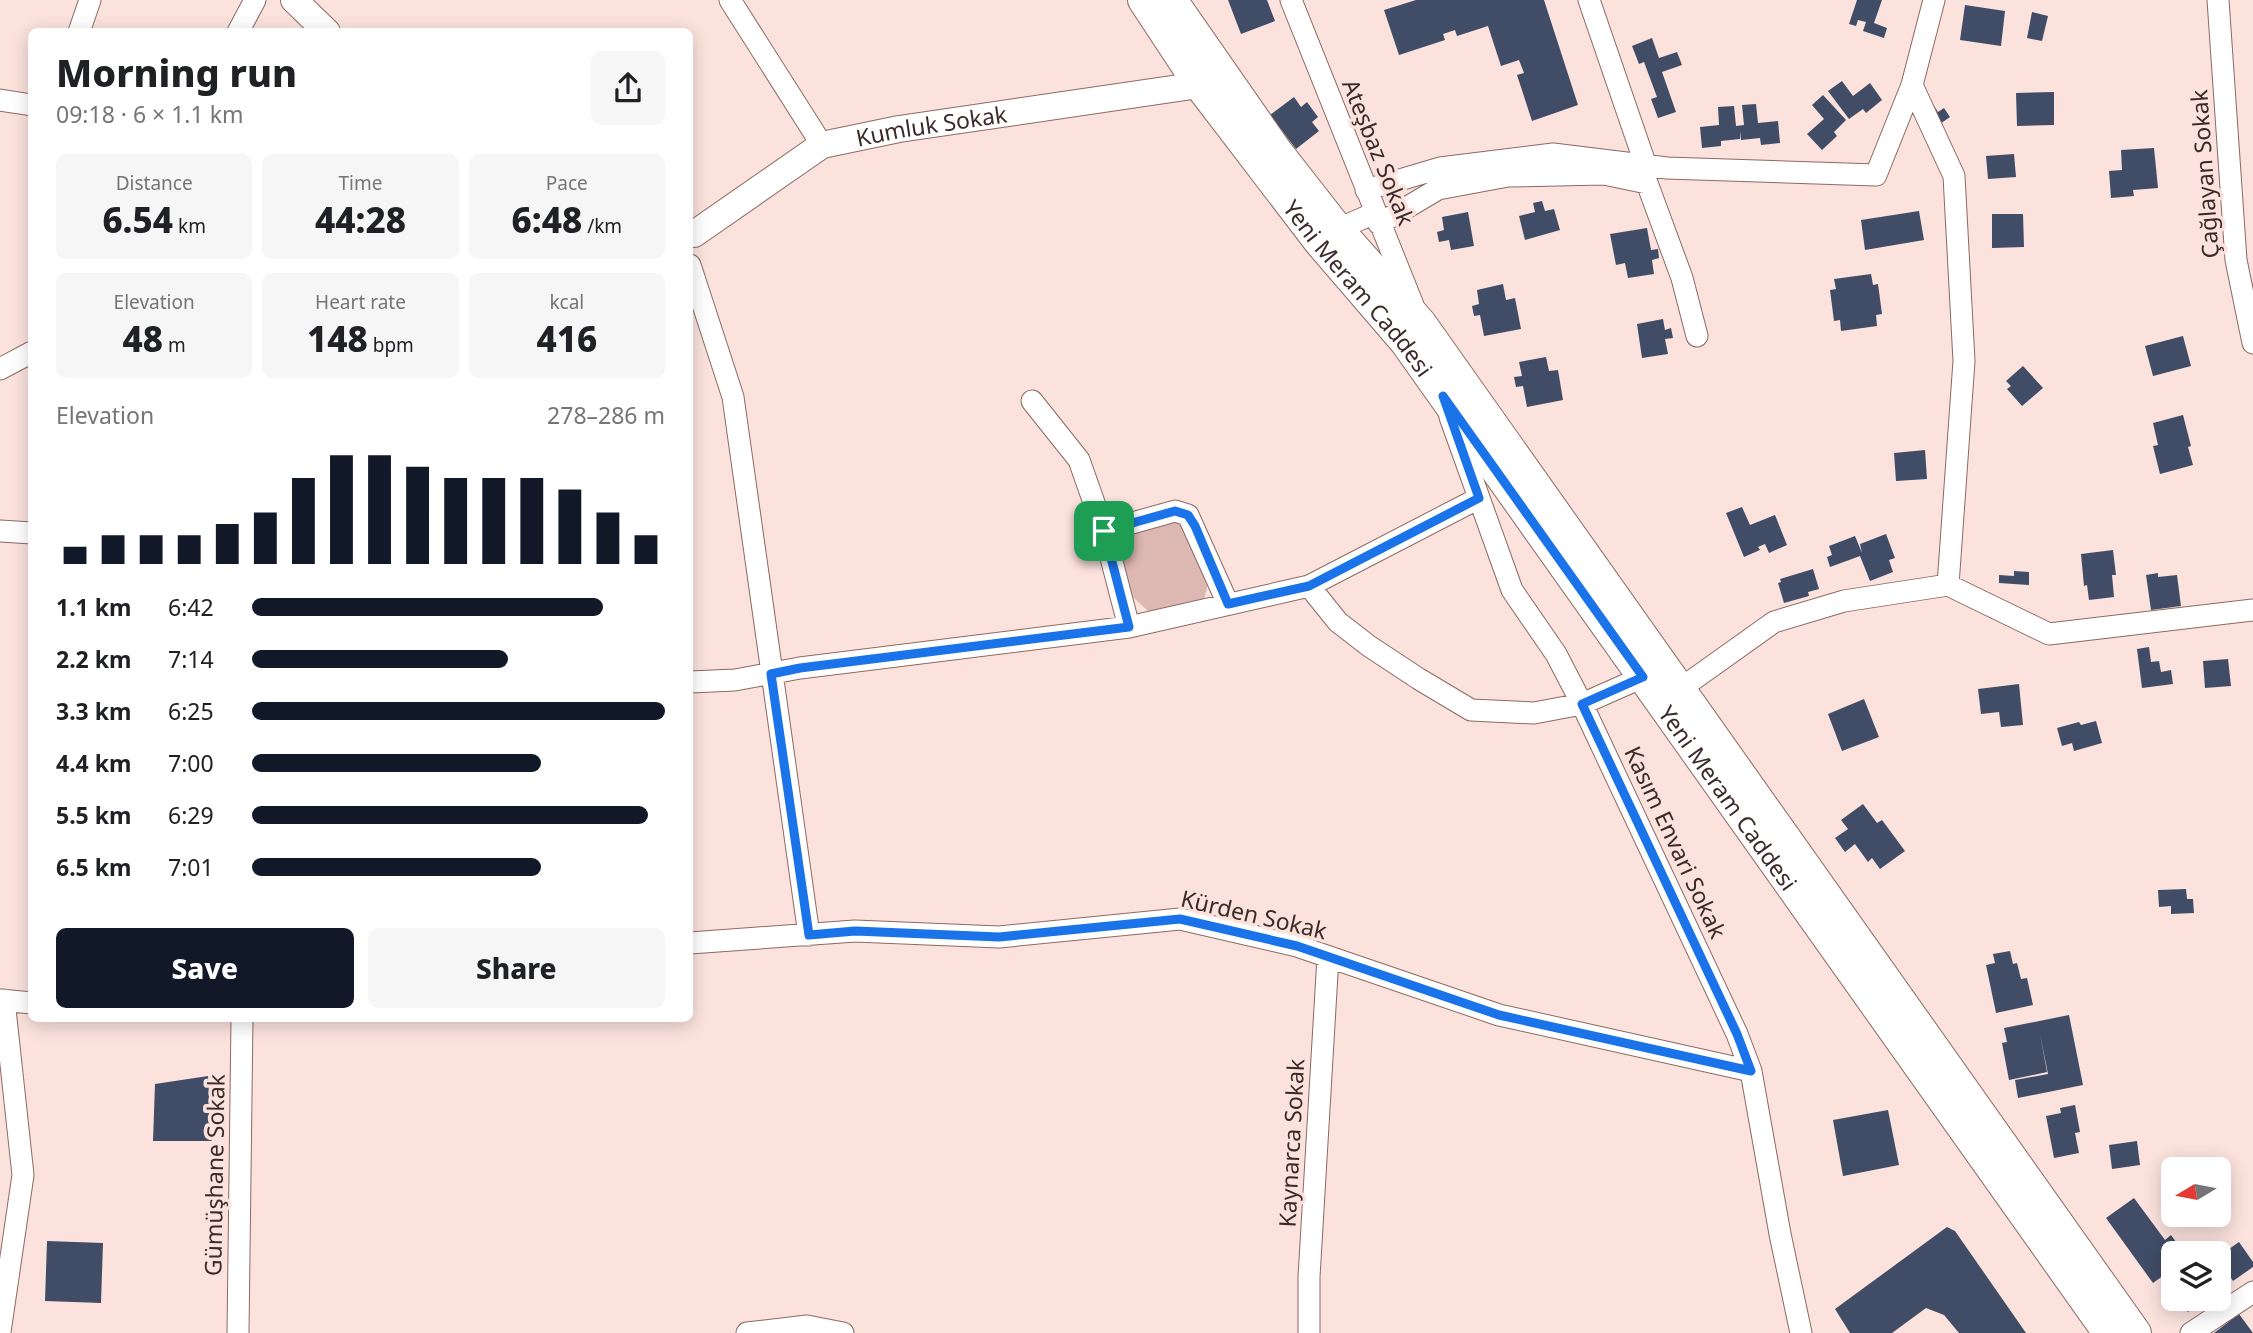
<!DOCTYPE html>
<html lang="en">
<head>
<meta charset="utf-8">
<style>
  body { margin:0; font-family:"Noto Sans",sans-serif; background:#f6f6f6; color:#202124; height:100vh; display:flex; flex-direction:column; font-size:26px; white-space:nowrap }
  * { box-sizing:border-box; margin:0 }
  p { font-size:23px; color:#757577 }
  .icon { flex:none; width:38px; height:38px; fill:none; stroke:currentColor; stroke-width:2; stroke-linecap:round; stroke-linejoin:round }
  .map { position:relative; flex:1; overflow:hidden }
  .details { position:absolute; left:28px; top:28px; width:665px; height:994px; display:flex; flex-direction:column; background:#fff; border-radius:10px; box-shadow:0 4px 18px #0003 }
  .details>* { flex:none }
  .needle { width:46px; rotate:260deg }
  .fabs { position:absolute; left:2161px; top:1157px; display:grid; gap:14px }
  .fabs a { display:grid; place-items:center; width:70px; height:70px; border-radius:10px; background:#fff; box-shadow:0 4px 18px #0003; font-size:35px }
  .pin { position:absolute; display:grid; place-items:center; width:60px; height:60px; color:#fff; margin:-30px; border-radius:14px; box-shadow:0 4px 10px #0006 }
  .round { display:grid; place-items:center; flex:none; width:74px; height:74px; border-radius:10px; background:#f6f6f6 }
  .headline { display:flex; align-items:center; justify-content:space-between; height:119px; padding:0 28px }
  h1 { font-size:38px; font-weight:800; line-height:52px }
  .stats { display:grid; grid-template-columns:repeat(3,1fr); gap:10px; height:119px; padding:7px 28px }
  .stats div { display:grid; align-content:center; border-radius:10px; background:#f6f6f6; text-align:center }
  .stats b { font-size:35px; font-weight:800 }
  .stats small { font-size:19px; font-weight:400 }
  .stats p { font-size:19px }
  .chart { height:196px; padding:14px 28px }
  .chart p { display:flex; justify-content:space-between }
  .chart svg { width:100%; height:126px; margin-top:7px; stroke:#111827; stroke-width:6 }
  .cta { display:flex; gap:14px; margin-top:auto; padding:14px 28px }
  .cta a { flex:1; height:80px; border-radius:10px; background:#111827; color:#fff; font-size:28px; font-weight:800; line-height:80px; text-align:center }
  .cta a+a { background:#f6f6f6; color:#202124 }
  ul { padding:0 28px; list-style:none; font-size:23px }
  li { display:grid; grid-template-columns:112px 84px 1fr; align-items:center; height:52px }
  li i { height:18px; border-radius:9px; background:#111827 }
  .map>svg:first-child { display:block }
</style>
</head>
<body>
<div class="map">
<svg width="2253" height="1333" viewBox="0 0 2253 1333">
  <rect width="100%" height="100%" fill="#fbe2dd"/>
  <path fill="#ddb7b1" d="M1173,520L1186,525L1208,583L1204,600L1148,611L1133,597L1114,544L1125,532Z"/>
  <path fill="#414c67" d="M1228,0H1267L1275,21L1241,34Z
    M1416,0H1544L1578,105L1532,121L1517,75L1524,73L1519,60L1501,66L1488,26L1457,36L1455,30L1443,34L1445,40L1399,55L1384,10Z
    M1857,0H1882L1874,23L1887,28L1884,38L1863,31L1866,22L1858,20L1856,26L1849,24Z
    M1965,5L2005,11L2001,46L1960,40Z
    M2032,12L2048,16L2042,41L2027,38Z
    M1652,38L1659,58L1677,52L1682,65L1662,72L1676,112L1658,118L1651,99L1657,97L1644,62L1639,64L1632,46Z
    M1842,81L1853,96L1870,83L1882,100L1866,113L1863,109L1849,119L1828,91Z
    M2054,92V125L2017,126L2016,93Z
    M1823,95L1846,120L1834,132L1837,136L1822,150L1807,134L1824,119L1812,105Z
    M1294,97L1301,107L1307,102L1318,117L1312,122L1319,131L1296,149L1270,115Z
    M1932,103L1938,112L1944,108L1950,117L1937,126L1925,108Z
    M1756,104L1758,123L1778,121L1780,143L1761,145L1760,138L1741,140L1740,131V139L1721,141V146L1702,148L1700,127L1719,125L1718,107L1734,106L1736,126L1744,125L1742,105Z
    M2154,148L2158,188L2133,190L2134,196L2111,198L2109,171L2122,170L2121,150Z
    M2014,154L2016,177L1988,179L1986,156Z
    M1542,201L1545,211L1554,209L1560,230L1525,240L1519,216L1535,212L1533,203Z
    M1919,211L1924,240L1865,250L1861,220Z
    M1468,212L1474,246L1451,250L1449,240L1439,242L1437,232L1444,230L1442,217Z
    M1992,214H2023L2024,247L1992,248Z
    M1647,228L1651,250L1658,249L1659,258L1652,260L1654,274L1628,278L1625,263L1616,265L1610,234Z
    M1871,274L1873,285L1878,284L1882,314L1876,315L1877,326L1841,331L1840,320L1834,321L1830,290L1836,289L1834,279Z
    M1503,284L1506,300L1515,298L1521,329L1484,336L1480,315L1474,316L1472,306L1479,304L1477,290Z
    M1663,319L1665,330L1671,328L1673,338L1665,339L1668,354L1642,358L1637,324Z
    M2183,336L2191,366L2153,376L2145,346Z
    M1546,357L1549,371L1558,370L1563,400L1527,407L1523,386L1516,387L1514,377L1522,376L1519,362Z
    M2023,366L2043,388L2022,406L2007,389L2011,386L2006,381Z
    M2183,415L2191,446L2188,447L2193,465L2160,474L2153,446L2158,445L2153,423Z
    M1925,450L1927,479L1896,481L1894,453Z
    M1742,507L1750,525L1775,515L1787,545L1769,553L1765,544L1758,547L1760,550L1744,557L1726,513Z
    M1886,534L1895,558L1889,560L1893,572L1870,581L1860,556L1830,567L1827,557L1832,555L1829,546L1855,536L1862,553L1860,544Z
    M2113,550L2116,575H2112L2114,597L2089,600L2087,585L2084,586L2081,554Z
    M1813,569L1819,589L1808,592L1809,596L1784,603L1778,583L1781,582L1780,579Z
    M2014,571L2029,572V585L1999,583V575L2014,576Z
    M2158,573V577L2177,575L2181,606L2151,610L2146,575Z
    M2149,647L2151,662L2159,661L2161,672L2171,670L2173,684L2142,688L2137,649Z
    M2228,659L2231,686L2205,688L2203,661Z
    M2019,684L2023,725L2001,727L1999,712L1981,714L1978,689Z
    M1864,699L1879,737L1842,751L1828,714Z
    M2096,721L2102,743L2074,751L2072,743L2062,746L2057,728L2079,722L2081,725Z
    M1863,804L1877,823L1882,820L1905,851L1880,869L1872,858L1868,862L1855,844L1845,852L1835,838L1848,829L1841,820Z
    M2186,889L2187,899H2193L2194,913L2171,914V906L2159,907L2158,890Z
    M2010,951L2013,964L2017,963L2021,979L2027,978L2033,1005L1996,1013L1986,965L1995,963L1993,954Z
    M2069,1015L2083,1085L2018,1098L2015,1080L2048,1074L2040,1034L2047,1072L2009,1080L2002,1043L2007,1042L2004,1028Z
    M208,1076L212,1141H153L155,1084Z
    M2075,1105L2080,1132L2075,1133L2079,1153L2054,1158L2046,1116L2061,1113L2060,1108Z
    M1888,1110L1899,1165L1843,1176L1833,1120Z
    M2137,1141L2140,1165L2112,1169L2109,1145Z
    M2134,1198L2165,1240L2171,1235L2184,1253H2174V1268L2153,1283L2106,1218Z
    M1947,1227L1955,1231L2026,1333H1959L1944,1315L1926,1308L1892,1333H1850L1835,1309Z
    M47,1241L103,1243L101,1303L45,1301Z
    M2239,1242L2253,1262V1267L2233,1281L2219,1260V1256Z
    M2179,1298H2209L2188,1312Z
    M2239,1314L2253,1333H2214Z"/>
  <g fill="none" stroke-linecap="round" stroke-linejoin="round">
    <g stroke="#8d6963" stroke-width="23">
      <path id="minor" d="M730,0L822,145
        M1291,0L1413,305
        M1589,0L1646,166
        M1934,0L1912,85L1954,176L1964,361L1948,585L2049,634L2253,610
        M2218,0L2236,260L2253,343
        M79,32L90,0
        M238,32L255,0
        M0,100L32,105
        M1366,190L1440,168L1553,154L1667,168L1876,175L1912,85
        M1379,224L1438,189L1508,176L1604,174L1647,183L1682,278L1697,336
        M1338,229L1375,213
        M690,265L733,397L809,935
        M0,369L32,352
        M1032,401L1079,460L1104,531L1129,627
        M1450,417L1512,590L1556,654L1582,704L1737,1034L1751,1071L1780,1234L1801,1333
        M0,531L32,533
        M1104,531L1175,511L1188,515L1228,604
        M1309,586L1338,622L1369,646L1419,679L1471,710L1534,713L1582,704L1643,677
        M690,682L735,680L800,668L1129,627L1309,586L1479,498
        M1680,689L1774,622L1844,601L1948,585
        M690,943L855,931L999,937L1180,919L1297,946L1499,1015L1751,1071
        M0,1000L32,1003
        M0,1332L23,1175L4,1000
        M238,1333L242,1018
        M747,1333L807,1326L843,1333
        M1309,1333V1277L1328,957
        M2191,1333L2253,1292"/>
    </g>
    <g stroke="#8d6963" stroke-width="28">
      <g id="tertiary">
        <path d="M294,0L327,32"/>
        <path id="s1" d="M690,234H694L822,145L899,129L1199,85"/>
      </g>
    </g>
    <g stroke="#8d6963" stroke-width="32">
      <g id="secondary">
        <path id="s2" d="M1143,0L1199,85L1319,242L1405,342L2108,1333"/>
        <path d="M1172,0L1277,151L1338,229L1421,323L2136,1333"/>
      </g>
    </g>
    <use href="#minor" stroke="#fff" stroke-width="21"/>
    <use href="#tertiary" stroke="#fff" stroke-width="26"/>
    <use href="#secondary" stroke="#fff" stroke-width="30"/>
  </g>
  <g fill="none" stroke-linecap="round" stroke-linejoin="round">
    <g stroke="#fff" stroke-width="14">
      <path id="route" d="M1443,396L1643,677L1582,704L1737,1034L1751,1071L1499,1015L1297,946L1180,919L999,937L855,931L809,935L771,674L800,668L1129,627L1104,531L1175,511L1188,515L1195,526L1228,604L1309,586L1479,498Z"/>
    </g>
    <use href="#route" stroke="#1a73e8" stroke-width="9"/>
  </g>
  <g text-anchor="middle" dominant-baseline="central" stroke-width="7" stroke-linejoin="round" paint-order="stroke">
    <g font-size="23" fill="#3b2b28" stroke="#fbe2dd">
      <text stroke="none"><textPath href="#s1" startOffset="271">Kumluk Sokak</textPath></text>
      <text transform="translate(1379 152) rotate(68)">Ateşbaz Sokak</text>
      <text transform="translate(2204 174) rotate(-94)">Çağlayan Sokak</text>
      <text stroke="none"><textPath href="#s2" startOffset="360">Yeni Meram Caddesi</textPath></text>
      <text stroke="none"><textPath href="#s2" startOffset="990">Yeni Meram Caddesi</textPath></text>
      <text transform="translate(1676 842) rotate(65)">Kasım Envari Sokak</text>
      <text transform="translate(1254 914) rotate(13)">Kürden Sokak</text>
      <text transform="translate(1291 1143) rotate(-87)">Kaynarca Sokak</text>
      <text transform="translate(214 1175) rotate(-89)">Gümüşhane Sokak</text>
    </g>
  </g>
</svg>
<div class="fabs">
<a><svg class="needle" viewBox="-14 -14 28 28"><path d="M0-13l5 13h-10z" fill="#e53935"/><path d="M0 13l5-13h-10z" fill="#757577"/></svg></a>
<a><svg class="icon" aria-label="layers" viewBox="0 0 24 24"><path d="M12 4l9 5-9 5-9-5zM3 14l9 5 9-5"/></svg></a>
</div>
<div class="pin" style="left:1104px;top:531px;background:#1e9e55"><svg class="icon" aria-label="arrive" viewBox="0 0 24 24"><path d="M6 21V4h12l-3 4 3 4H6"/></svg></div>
<section class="details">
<div class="headline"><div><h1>Morning run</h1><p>09:18 · 6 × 1.1 km</p></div><a class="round"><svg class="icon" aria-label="share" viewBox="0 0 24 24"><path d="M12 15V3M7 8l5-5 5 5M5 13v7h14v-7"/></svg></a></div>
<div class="stats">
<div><p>Distance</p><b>6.54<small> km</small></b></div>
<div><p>Time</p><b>44:28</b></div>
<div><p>Pace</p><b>6:48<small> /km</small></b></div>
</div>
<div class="stats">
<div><p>Elevation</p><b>48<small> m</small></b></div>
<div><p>Heart rate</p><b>148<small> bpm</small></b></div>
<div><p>kcal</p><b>416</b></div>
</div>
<div class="chart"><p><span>Elevation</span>278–286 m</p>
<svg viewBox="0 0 160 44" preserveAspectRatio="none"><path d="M5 44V38M15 44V34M25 44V34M35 44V34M45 44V30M55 44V26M65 44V14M75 44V6M85 44V6M95 44V10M105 44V14M115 44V14M125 44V14M135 44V18M145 44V26M155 44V34"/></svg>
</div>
<ul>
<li><b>1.1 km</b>6:42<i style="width:85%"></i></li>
<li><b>2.2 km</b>7:14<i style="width:62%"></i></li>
<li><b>3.3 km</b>6:25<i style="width:100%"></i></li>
<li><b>4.4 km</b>7:00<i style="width:70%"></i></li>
<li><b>5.5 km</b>6:29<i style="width:96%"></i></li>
<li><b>6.5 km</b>7:01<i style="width:70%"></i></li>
</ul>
<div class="cta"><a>Save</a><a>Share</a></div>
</section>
</div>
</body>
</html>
